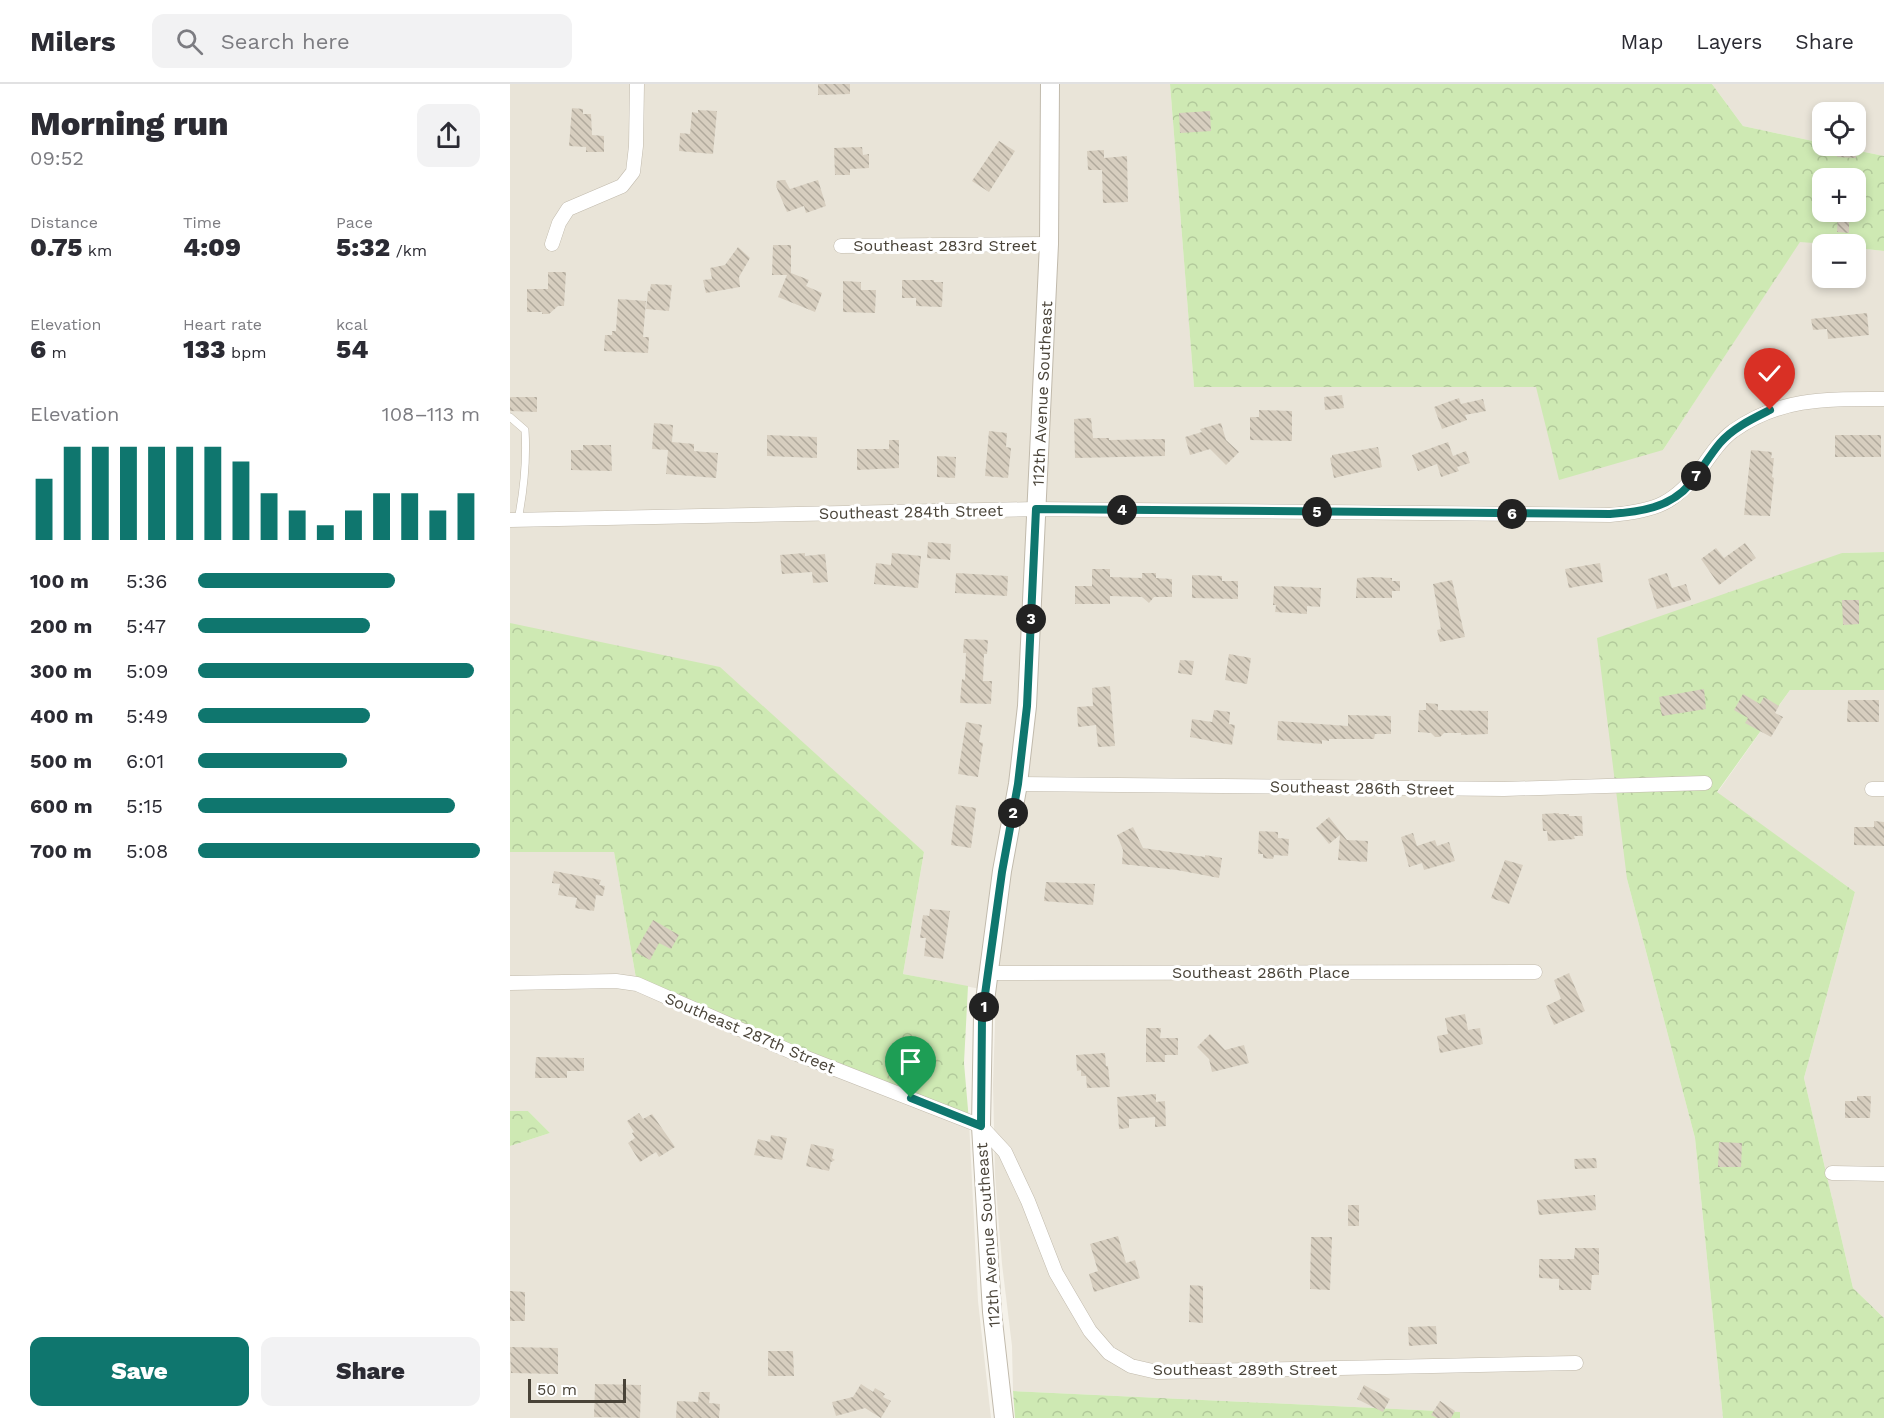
<!DOCTYPE html>
<html lang="en">
<head>
<meta charset="utf-8">
<style>
  body { margin:0; font-family:"Work Sans",sans-serif; background:#f2f2f3; color:#2b2b33; height:100vh; display:flex; flex-direction:column; font-size:22px; white-space:nowrap }
  * { box-sizing:border-box; margin:0 }
  p { font-size:20px; color:#7c7c81 }
  .icon { flex:none; width:33px; height:33px; fill:none; stroke:currentColor; stroke-width:2; stroke-linecap:round; stroke-linejoin:round }
  .map { position:relative; flex:1; overflow:hidden }
  .side { display:flex; flex-direction:column; background:#fff; width:510px }
  .side>* { flex:none }
  .buttons { position:absolute; left:1302px; top:18px; display:grid; gap:12px }
  .buttons a { display:grid; place-items:center; width:54px; height:54px; border-radius:12px; background:#fff; box-shadow:0 3px 9px #0003; font-size:30px }
  .scale { position:absolute; left:18px; bottom:15px; width:98px; box-sizing:border-box; padding-left:6px; border:3px solid #494338; border-top:0; font-size:16px; line-height:21px; white-space:nowrap; color:#494338; -webkit-text-stroke:4px #fff; paint-order:stroke }
  .pin { position:absolute; display:grid; place-items:center; width:51px; height:51px; color:#fff; margin:-62px -26px; border-radius:50% 50% 50% 0; rotate:-45deg; box-shadow:0 0 6px #0007 }
  .pin .icon { rotate:45deg }
  .km { position:absolute; width:30px; height:30px; margin:-15px; border-radius:50%; background:#222; color:#fff; font-size:16px; line-height:30px; text-align:center }
  .round { display:grid; place-items:center; flex:none; width:63px; height:63px; border-radius:12px; background:#f2f2f3 }
  .overview { display:flex; align-items:center; justify-content:space-between; height:102px; padding:0 30px }
  h1 { font-size:33px; font-weight:800; line-height:45px }
  .stats { display:grid; grid-template-columns:repeat(3,1fr); gap:9px; height:102px; padding:6px 30px }
  .stats div { display:grid; align-content:center }
  .stats b { font-size:26px; font-weight:800 }
  .stats small { font-size:16px; font-weight:400 }
  .stats p { font-size:16px }
  .chart { height:168px; padding:12px 30px }
  .chart p { display:flex; justify-content:space-between }
  .chart svg { width:100%; height:108px; margin-top:6px; stroke:#0f766e; stroke-width:6 }
  .button { display:flex; gap:12px; margin-top:auto; padding:12px 30px }
  .button a { flex:1; height:69px; border-radius:12px; background:#0f766e; color:#fff; font-size:24px; font-weight:800; line-height:69px; text-align:center }
  .button a+a { background:#f2f2f3; color:#2b2b33 }
  ul { padding:0 30px; list-style:none; font-size:20px }
  li { display:grid; grid-template-columns:96px 72px 1fr; align-items:center; height:45px }
  li i { height:15px; border-radius:8px; background:#0f766e }
  header { display:flex; align-items:center; gap:36px; box-sizing:border-box; height:84px; padding:0 30px; background:#fff; border-bottom:2px solid #e1e1e2 }
  header strong { font-size:28px }
  nav { display:flex; gap:33px; margin-inline-start:auto; font-size:21px }
  .search { width:420px; height:54px; background:#f2f2f3; display:flex; align-items:center; gap:15px; box-sizing:border-box; padding:0 21px; border-radius:12px; color:#7c7c81; font-size:22px }
  main { display:flex; flex:1; min-height:0 }
  .map>svg:first-child { display:block }
</style>
</head>
<body>
<header>
<strong>Milers</strong>
<div class="search"><svg class="icon" aria-label="search" viewBox="0 0 24 24"><circle cx="10" cy="10" r="6"/><path d="M15 15l6 6"/></svg>Search here</div>
<nav><a>Map</a><a>Layers</a><a>Share</a></nav>
</header>
<main>
<section class="side">
<div class="overview"><div><h1>Morning run</h1><p>09:52</p></div><a class="round"><svg class="icon" aria-label="share" viewBox="0 0 24 24"><path d="M12 15V3M7 8l5-5 5 5M5 13v7h14v-7"/></svg></a></div>
<div class="stats">
<div><p>Distance</p><b>0.75<small> km</small></b></div>
<div><p>Time</p><b>4:09</b></div>
<div><p>Pace</p><b>5:32<small> /km</small></b></div>
</div>
<div class="stats">
<div><p>Elevation</p><b>6<small> m</small></b></div>
<div><p>Heart rate</p><b>133<small> bpm</small></b></div>
<div><p>kcal</p><b>54</b></div>
</div>
<div class="chart"><p><span>Elevation</span>108–113 m</p>
<svg viewBox="0 0 160 44" preserveAspectRatio="none"><path d="M5 44V19M15 44V6M25 44V6M35 44V6M45 44V6M55 44V6M65 44V6M75 44V12M85 44V25M95 44V32M105 44V38M115 44V32M125 44V25M135 44V25M145 44V32M155 44V25"/></svg>
</div>
<ul>
<li><b>100 m</b>5:36<i style="width:70%"></i></li>
<li><b>200 m</b>5:47<i style="width:61%"></i></li>
<li><b>300 m</b>5:09<i style="width:98%"></i></li>
<li><b>400 m</b>5:49<i style="width:61%"></i></li>
<li><b>500 m</b>6:01<i style="width:53%"></i></li>
<li><b>600 m</b>5:15<i style="width:91%"></i></li>
<li><b>700 m</b>5:08<i style="width:100%"></i></li>
</ul>
<div class="button"><a>Save</a><a>Share</a></div>
</section>
<div class="map">
<svg width="1374" height="1334" viewBox="0 0 1374 1334">
  <defs>
    <pattern id="forest-crowns" width="20" height="18" patternUnits="userSpaceOnUse" patternTransform="scale(1.5)"><rect width="20" height="18" fill="#cee9b3"/><path d="M2 6a3 3 0 1 1 6 0M12 15a3 3 0 1 1 6 0" fill="none" stroke="#b2c99b"/></pattern>
    <pattern id="building-back-hatch" width="6" height="6" patternUnits="userSpaceOnUse" patternTransform="scale(1.5)"><rect width="6" height="6" fill="#d7cebf"/><path d="M-1 5l2 2M0 0l6 6M5-1l2 2" fill="none" stroke="#b0a99c"/></pattern>
  </defs>
  <rect width="100%" height="100%" fill="#f5f2ea"/>
  <path fill="#e9e4d8" d="M0,0H660L684,302L1027,303L1153,366L1290,157L1317,160H1312V194H1346V164L1374,167V468L1332,469L1117,795L1185,1054L1213,1334H950V1328L503,1307L502,1262L492,1180L485,1091L483,1001L486,908L393,890L414,768L0,539Z
    M1202,0H1374V72L1325,62H1346V28H1312V59L1233,42Z
    M1280,606H1374V1234L1343,1204L1294,994L1345,808L1207,709Z
    M0,768H104L127,900L459,1037L468,1217L481,1334H0V1062L40,1049L18,1027H0Z"/>
  <path fill="url(#forest-crowns)" fill-rule="evenodd" d="M660,0H1202L1233,42L1312,59V62H1325L1374,72V167L1346,164V160H1317L1290,158L1153,366L1049,396L1026,303H684ZM1312,94H1346V128H1312Z
    M1374,468V606H1280L1207,708L1345,808L1294,994L1343,1204L1374,1234V1334H1213L1185,1054L1117,795L1087,554L1332,469Z
    M0,539L210,583L414,768L393,890L458,902L454,979L459,1037L127,900L104,768H0Z
    M0,1027H18L40,1049L0,1062Z
    M503,1307L950,1328V1334H505Z"/>
  <path fill="url(#building-back-hatch)" d="M308,0H340V10L308,11Z
    M62,24L73,25V30H81L82,51L94,52V68H76V63L59,62Z
    M188,26L207,27L203,70L169,67L170,49L180,50L182,28L188,29Z
    M700,27L701,47L670,49L669,29Z
    M489,57L505,67L479,108L462,97Z
    M1327,62H1346V74L1327,73Z
    M352,63L353,71L359,70V84L340,85V91H325L324,64Z
    M594,66V74L617,72L618,118L593,119L592,86H578L577,67Z
    M271,96H275L280,105L308,96L316,122L296,129L294,122L277,128L266,102L267,97Z
    M1328,128H1339V149L1327,148Z
    M263,161H281V189L299,196L296,202L312,209L305,228L268,213L277,191H262Z
    M228,163L240,174L229,193L230,203L196,209L193,196L202,195L200,184L215,181Z
    M38,188H56L54,222H48L39,230H32V228H17V205H38Z
    M392,196H424V198H433L432,223L406,222V214H392Z
    M333,197L351,198V206H366L365,229L333,228Z
    M141,200L162,201L159,227L136,225L138,207H140Z
    M108,215L136,217L133,253H139L138,269L94,267L95,251H102V247H106Z
    M1357,229L1359,251L1318,255L1317,245L1303,246L1301,235Z
    M832,311L834,324L815,326L814,313Z
    M0,313H27V328L0,327Z
    M949,314L951,320L973,315L976,327L955,331L957,336L932,345L924,323Z
    M749,326L782,327V357L740,356V333H749Z
    M581,334L583,354H599V356L655,355V372L565,374L564,335Z
    M144,339L163,341L162,358L184,360V367L208,369L206,394L156,390L158,366L142,365Z
    M711,339L716,356L729,368L716,381L700,365L680,371L675,353L692,348L690,345Z
    M479,347L497,349L496,363L501,364L498,394L475,392Z
    M257,351L307,353V374L257,372Z
    M1325,351H1371V373H1325Z
    M379,356H389V384L347,386V365H379Z
    M938,358L943,372L956,367L960,379L947,383L949,387L931,393L927,380L908,387L902,371Z
    M73,361H101L102,387L61,386V366H73Z
    M868,363L872,383L824,394L820,374L822,373V371Z
    M1241,366L1262,368L1261,374H1264L1262,393L1264,394L1260,432L1234,431Z
    M427,372L446,373L445,394L427,393Z
    M418,458L441,460L440,476L417,474Z
    M1235,459L1246,474L1209,501L1191,475L1206,464L1214,474Z
    M295,469V472L315,470L318,498L303,499L302,488L272,490L270,471Z
    M382,469L411,472L408,504L364,500L366,479L381,481Z
    M1090,479L1093,498L1059,504L1055,485Z
    M582,485H600V493L632,494V489H646V494L662,495V513H644L639,519L632,513L600,512V520H565V502H582Z
    M446,489L498,492L497,512L445,509Z
    M1157,489L1162,504L1176,500L1181,516L1147,525L1138,495Z
    M682,491L712,492V497H728V515L682,514Z
    M862,493L882,494V497H890V507H882V514H846L847,494Z
    M942,496L955,553L930,558L927,546L931,545L923,500Z
    M764,502L811,504L810,523L797,522V530L765,528L766,521H763Z
    M1332,516H1349V540L1333,541Z
    M454,555L478,556L477,570H474L473,597H482L481,620L450,619L452,595L455,596L456,569H453Z
    M719,570L741,574L737,600L715,596Z
    M670,576L684,577L682,591L668,589Z
    M600,602L605,662L588,663L586,641L568,643L567,623L583,622L582,604Z
    M1194,605L1196,625L1152,632L1149,613Z
    M1233,610L1250,620L1254,613L1269,622L1265,629L1273,633L1261,653L1235,639L1238,634L1224,626Z
    M1338,616H1369V638H1337Z
    M916,619L928,620V626L978,627V650L951,651V649H934L930,653H925L921,649L908,648L909,626H916Z
    M704,626L720,628L719,640L725,641L722,661L680,653L682,635L702,638Z
    M838,631L881,632V650H865L864,655H819V657L812,656V660L767,656L768,637L838,642Z
    M456,638L472,641L469,658L473,659L468,693L448,690Z
    M446,721L466,724L461,764L441,761Z
    M1049,729V730H1059V732H1072L1073,752H1064L1065,755L1038,757L1037,747H1033L1032,730Z
    M819,733L837,756L858,757L857,778L828,776L830,751L819,760L806,744Z
    M1364,737L1374,738V762L1344,761V743H1364Z
    M623,743L633,764L695,773V771L712,774L709,794L667,786L612,780L613,766L607,751Z
    M749,747L768,748V754L779,755L778,772L764,771L763,775L753,774V770H748Z
    M903,749L907,762L925,756L927,762L939,758L945,777L914,786L912,779L899,783L891,753Z
    M995,776L1013,781L999,820L981,814Z
    M44,787L91,796L89,801L95,802L93,812L86,811L84,827L65,824L67,814L48,811L50,800L42,799Z
    M536,798L585,800L583,821L534,817Z
    M420,825L440,827L433,875L414,872L416,854H410L413,831L419,832Z
    M143,836L169,851L161,865L149,859L140,876L125,868Z
    M1059,889L1075,927L1044,941L1036,922L1051,915L1044,896Z
    M955,930L958,946L970,944L973,960L930,969L927,952L938,950L935,934Z
    M636,944H651L650,954H668V971H655V978H636Z
    M700,950L715,966L734,961L739,979L702,988L699,975L687,963Z
    M595,969L596,982H598L600,1003L577,1004L576,992H571V986L567,987L566,971Z
    M26,973L74,974V987H57V994H25Z
    M646,1010V1018L655,1017L656,1042L645,1043V1033L619,1035V1044L609,1045L607,1013Z
    M1347,1012H1361L1360,1034H1335V1017H1347Z
    M129,1029L133,1035L142,1030L165,1063L149,1073L146,1068L130,1078L118,1059L125,1054L122,1049L124,1048L117,1037Z
    M261,1051L277,1054L272,1076L244,1071L248,1055L260,1058Z
    M1209,1058L1232,1059L1231,1083H1208Z
    M301,1060L324,1065L322,1074L325,1076L321,1078L319,1087L296,1082Z
    M1086,1074L1087,1084L1065,1085L1064,1075Z
    M1085,1111L1086,1126L1029,1131L1027,1116Z
    M838,1121H849V1142H838Z
    M608,1152L616,1179L625,1176L630,1194L584,1208L579,1190L588,1187L580,1160Z
    M801,1153H822L820,1206L800,1205Z
    M1065,1164H1089V1191H1082L1081,1206H1049V1195L1029,1194V1175H1064Z
    M680,1201L693,1202V1239L679,1238Z
    M0,1207L15,1208V1237H0Z
    M926,1242L927,1260L899,1262L898,1243Z
    M0,1263L48,1264V1290L1,1289Z
    M258,1267H283L284,1292H258Z
    M85,1300L131,1301L130,1334L84,1333Z
    M351,1300L363,1308L365,1304L375,1310L373,1313L381,1317L371,1334L355,1324L326,1332L322,1318L343,1313Z
    M854,1301L880,1315L873,1328L847,1315Z
    M189,1308H200L199,1319L210,1320L209,1334H166L167,1317L188,1318Z
    M930,1317L945,1327L941,1334H927L921,1331Z"/>
  <g fill="none" stroke-linecap="round" stroke-linejoin="round">
    <g stroke="#c1baac" stroke-width="8">
      <path id="service" d="M0,333L15,346C17,377 14,405 8,436"/>
    </g>
    <g stroke="#c1baac" stroke-width="15">
      <path id="minor" d="M42,160L49,139L58,125L112,102L123,88L126,62L127,0
        M331,162L539,160
        M0,436L526,425L1100,431C1146,427 1165,420 1193,382C1202,369 1211,356 1223,347C1271,313 1318,315 1374,315
        M508,700L994,705L1195,699
        M1362,705H1374
        M477,889L1025,888
        M0,899L106,897L127,900L284,969L471,1042L495,1068L518,1117L546,1189L580,1247L599,1269L621,1282L647,1288L1066,1279
        M1322,1089L1374,1090"/>
    </g>
    <g stroke="#c1baac" stroke-width="20">
      <g id="tertiary">
        <path id="s1" d="M494,1334L482,1228L471,1042L473,932L492,787L508,700L517,622L539,160L540,0"/>
      </g>
    </g>
    <use href="#service" stroke="#fff" stroke-width="7"/>
    <use href="#minor" stroke="#fff" stroke-width="14"/>
    <use href="#tertiary" stroke="#fff" stroke-width="18"/>
  </g>
  <g fill="none" stroke-linecap="round" stroke-linejoin="round">
    <g stroke="#fff" stroke-width="12">
      <path id="route" d="M401,1014L471,1042L472,932L492,788L508,700L517,622L526,425L1100,430C1129,428 1160,424 1180,400C1191,387 1199,372 1210,359C1223,344 1242,335 1260,326"/>
    </g>
    <use href="#route" stroke="#0f766e" stroke-width="8"/>
  </g>
  <g text-anchor="middle" dominant-baseline="central" stroke-width="6" stroke-linejoin="round" paint-order="stroke">
    <g font-size="16" fill="#494338" stroke="#fff">
      <text x="435" y="161">Southeast 283rd Street</text>
      <text stroke="none"><textPath href="#s1" startOffset="1029">112th Avenue Southeast</textPath></text>
      <text transform="translate(401 428) rotate(-1)">Southeast 284th Street</text>
      <text transform="translate(852 704) rotate(1)">Southeast 286th Street</text>
      <text x="751" y="888">Southeast 286th Place</text>
      <text transform="translate(240 949) rotate(23)">Southeast 287th Street</text>
      <text transform="translate(478 1151) rotate(-94)">112th Avenue Southeast</text>
      <text x="735" y="1285">Southeast 289th Street</text>
    </g>
  </g>
</svg>
<div class="buttons">
<a><svg class="icon" aria-label="locate" viewBox="0 0 24 24"><circle cx="12" cy="12" r="6"/><path d="M12 2v4M12 18v4M2 12h4M18 12h4"/></svg></a>
<a>+</a>
<a>−</a>
</div>
<div class="scale">50 m</div>
<div class="pin" style="left:401px;top:1014px;background:#1e9e55"><svg class="icon" aria-label="arrive" viewBox="0 0 24 24"><path d="M6 21V4h12l-3 4 3 4H6"/></svg></div>
<div class="pin" style="left:1260px;top:326px;background:#d93025"><svg class="icon" aria-label="check" viewBox="0 0 24 24"><path d="M5 12l5 5 9-10"/></svg></div>
<b class="km" style="left:474px;top:923px">1</b>
<b class="km" style="left:503px;top:729px">2</b>
<b class="km" style="left:521px;top:535px">3</b>
<b class="km" style="left:612px;top:426px">4</b>
<b class="km" style="left:807px;top:428px">5</b>
<b class="km" style="left:1002px;top:430px">6</b>
<b class="km" style="left:1186px;top:392px">7</b>
</div>
</main>
</body>
</html>
